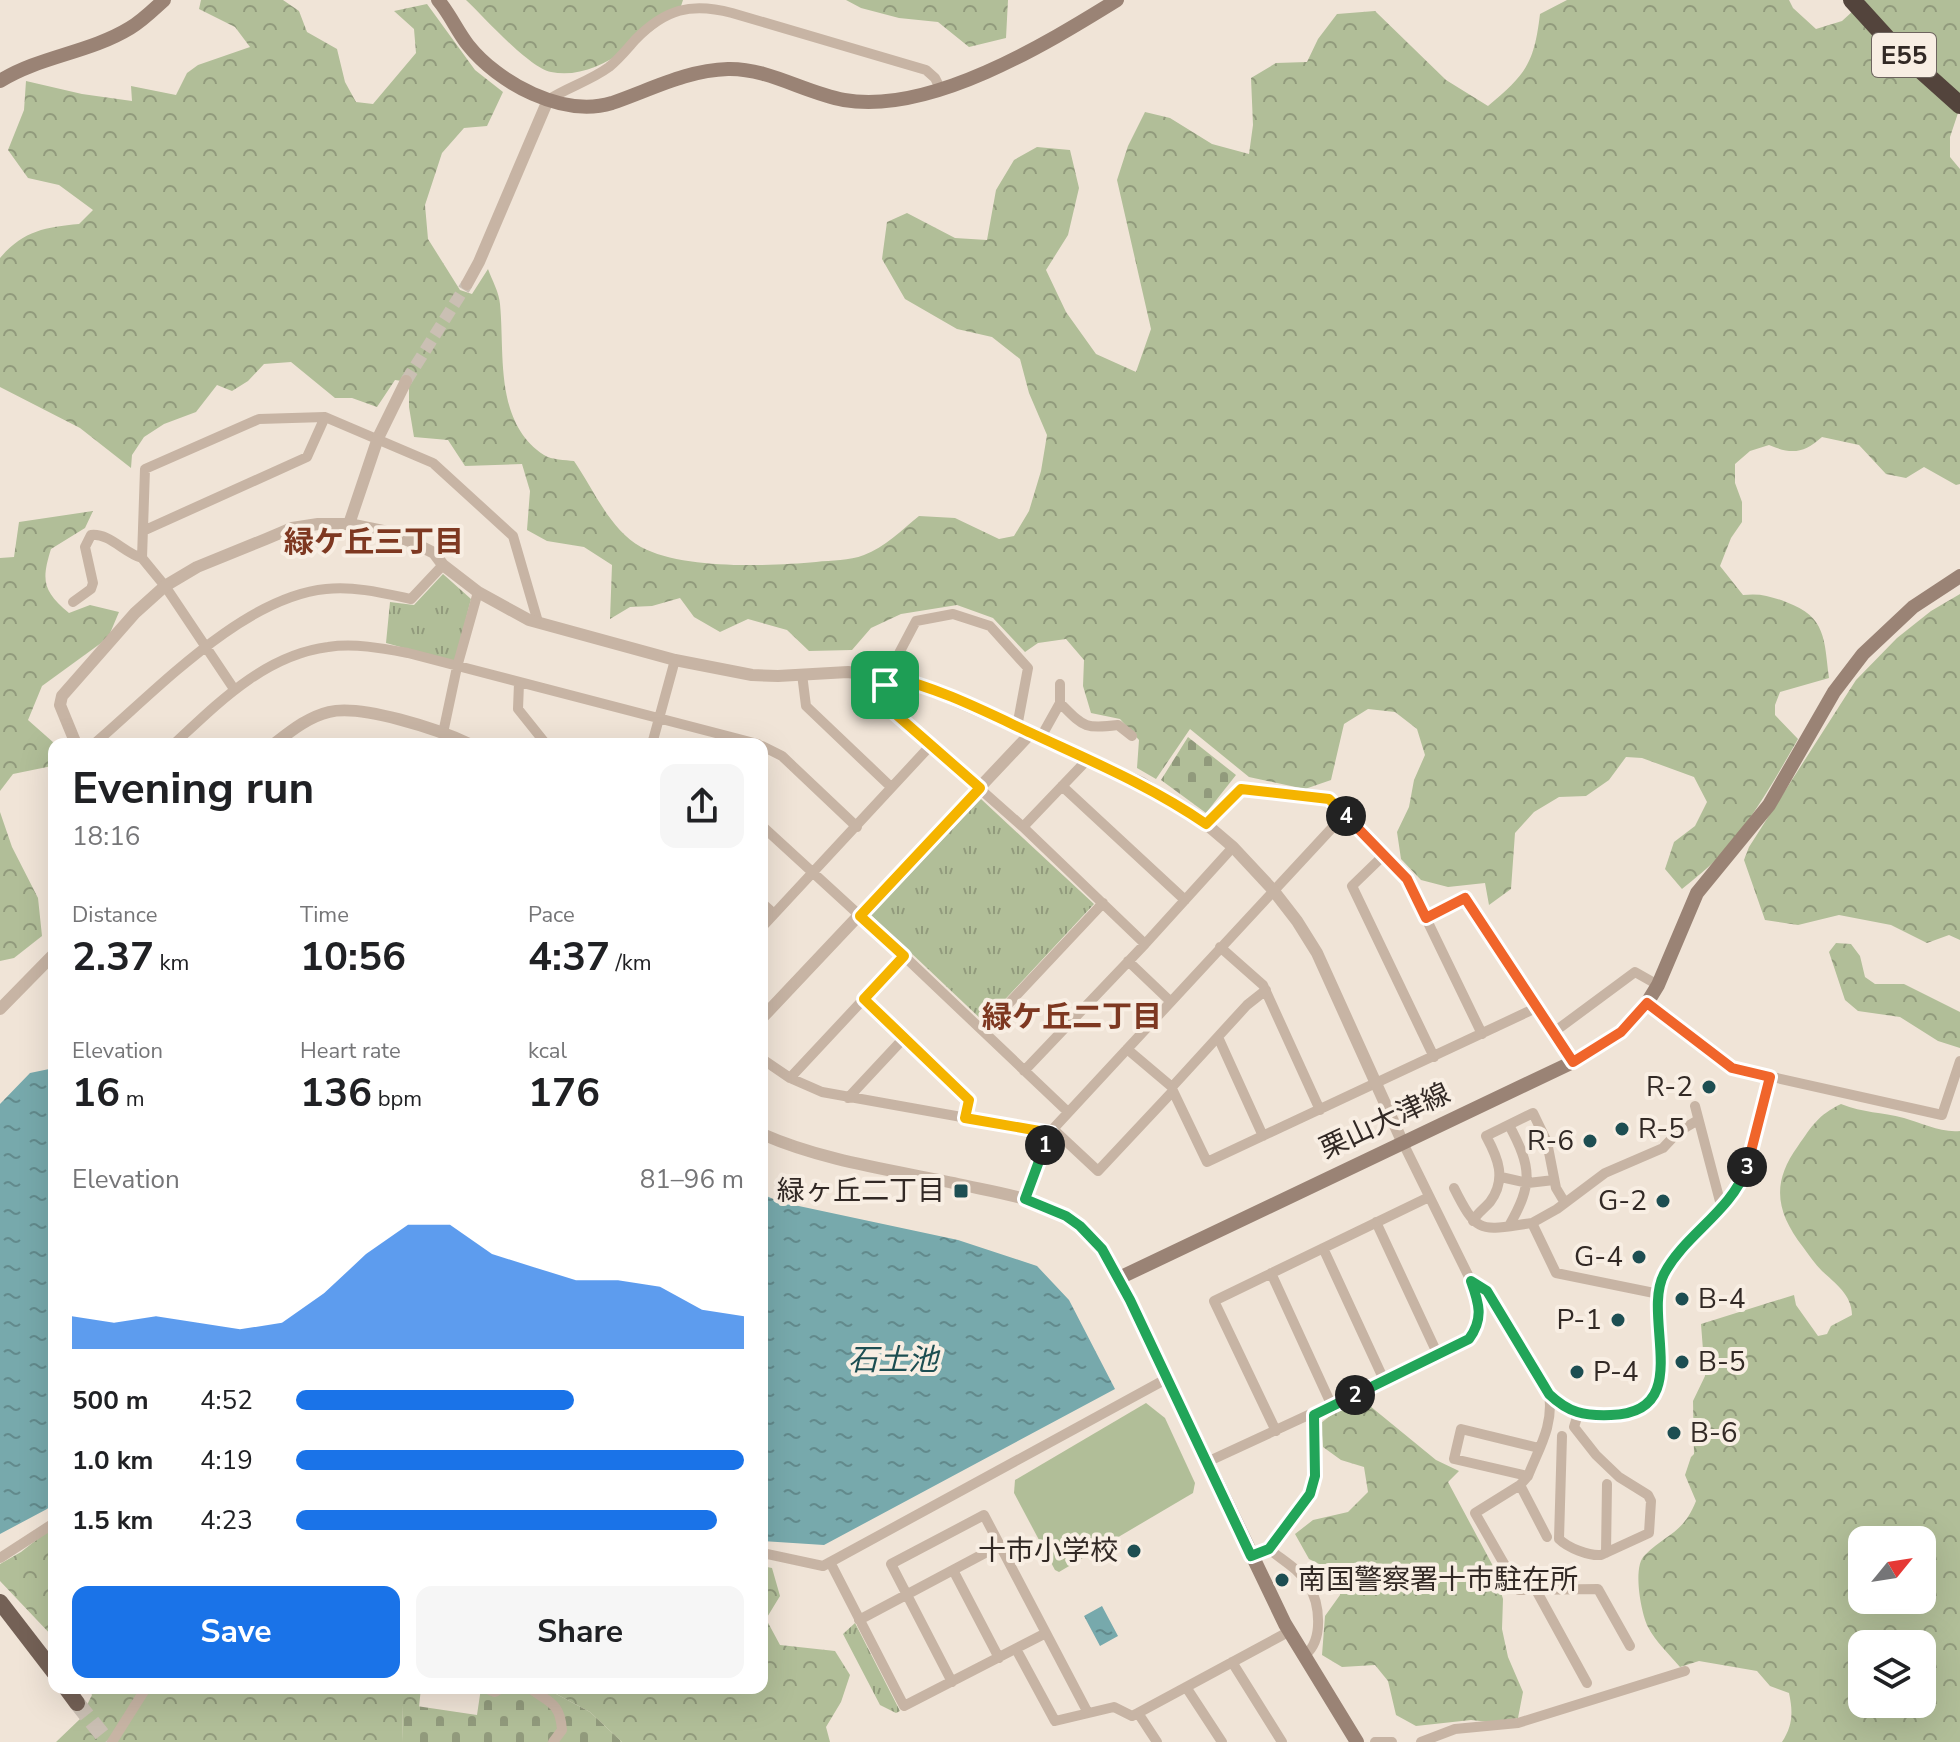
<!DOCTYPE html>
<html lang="en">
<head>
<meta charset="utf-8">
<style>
  body { margin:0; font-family:"Nunito Sans","Noto Sans JP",sans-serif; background:#f6f6f6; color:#202124; height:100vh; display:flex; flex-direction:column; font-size:30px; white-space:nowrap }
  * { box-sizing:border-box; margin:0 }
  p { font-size:26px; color:#757577 }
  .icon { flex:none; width:44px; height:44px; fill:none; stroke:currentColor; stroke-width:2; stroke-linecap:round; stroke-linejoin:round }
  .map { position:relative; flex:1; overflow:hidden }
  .sheet { position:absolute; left:48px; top:738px; width:720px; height:956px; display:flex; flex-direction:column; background:#fff; border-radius:16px; box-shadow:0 8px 32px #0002 }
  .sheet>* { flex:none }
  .needle { width:52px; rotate:60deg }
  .buttons { position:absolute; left:1848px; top:1526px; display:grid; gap:16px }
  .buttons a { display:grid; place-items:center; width:88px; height:88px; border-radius:16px; background:#fff; box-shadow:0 8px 32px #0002; font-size:40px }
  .pin { position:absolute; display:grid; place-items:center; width:68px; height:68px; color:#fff; margin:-34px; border-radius:16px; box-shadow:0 4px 12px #0006 }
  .km { position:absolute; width:40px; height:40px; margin:-20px; border-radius:50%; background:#222; color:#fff; font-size:22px; line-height:40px; text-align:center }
  .round { display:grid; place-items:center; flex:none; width:84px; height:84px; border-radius:16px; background:#f6f6f6 }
  .summary { display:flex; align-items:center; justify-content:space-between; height:136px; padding:0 24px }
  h1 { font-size:44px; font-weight:700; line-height:60px }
  .metrics { display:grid; grid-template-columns:repeat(3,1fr); gap:12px; height:136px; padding:8px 24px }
  .metrics div { display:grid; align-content:center }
  .metrics b { font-size:40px; font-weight:700 }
  .metrics small { font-size:22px; font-weight:400 }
  .metrics p { font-size:22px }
  .chart { height:224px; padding:16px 24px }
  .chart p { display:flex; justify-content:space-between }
  .chart svg { width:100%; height:144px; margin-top:8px; fill:#1a73e8; opacity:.7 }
  .cta { display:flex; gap:16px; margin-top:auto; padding:16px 24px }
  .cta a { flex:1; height:92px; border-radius:16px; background:#1a73e8; color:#fff; font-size:32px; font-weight:700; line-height:92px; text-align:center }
  .cta a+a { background:#f6f6f6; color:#202124 }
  ul { padding:0 24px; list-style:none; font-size:26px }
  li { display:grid; grid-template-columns:128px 96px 1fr; align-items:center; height:60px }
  li i { height:20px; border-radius:10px; background:#1a73e8 }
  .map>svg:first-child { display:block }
</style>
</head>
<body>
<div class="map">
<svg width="1960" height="1742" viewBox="0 0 1960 1742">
  <defs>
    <pattern id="forest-crowns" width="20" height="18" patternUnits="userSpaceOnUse" patternTransform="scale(2)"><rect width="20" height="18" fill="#b1be98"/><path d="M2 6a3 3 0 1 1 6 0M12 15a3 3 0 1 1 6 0" fill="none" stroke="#919a7c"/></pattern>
    <pattern id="cemetery-stones" width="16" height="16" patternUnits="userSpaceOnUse" patternTransform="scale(2)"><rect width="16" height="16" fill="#b1be98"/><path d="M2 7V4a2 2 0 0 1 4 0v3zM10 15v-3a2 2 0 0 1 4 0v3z" fill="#919a7c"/></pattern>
    <pattern id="park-tufts" width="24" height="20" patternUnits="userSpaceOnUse" patternTransform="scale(2)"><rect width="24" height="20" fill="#b1be98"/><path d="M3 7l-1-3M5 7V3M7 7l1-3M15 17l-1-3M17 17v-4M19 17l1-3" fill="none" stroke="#919a7c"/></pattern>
    <pattern id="water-ripples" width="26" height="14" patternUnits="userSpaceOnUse" patternTransform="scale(2)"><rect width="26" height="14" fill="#77a9ac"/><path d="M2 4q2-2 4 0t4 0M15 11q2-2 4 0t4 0" fill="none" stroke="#628a8c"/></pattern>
  </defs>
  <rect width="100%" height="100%" fill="#f0e4d7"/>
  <path fill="#b1be98" d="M1146,1403L1165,1418L1195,1483L1193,1493L1059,1572L1055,1570L1014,1493L1015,1480Z"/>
  <path fill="url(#forest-crowns)" fill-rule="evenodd" d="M201,0H283L299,11L307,32L337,49L345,82L356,102L373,104L416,53L414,29L394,11L427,4L475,70L503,92L487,126L464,128L442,153L425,205L428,239L460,290L472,294L488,269C492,280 499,292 500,304C505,355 494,422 544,455C552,460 565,460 574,461C594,490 610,530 641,547C684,570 768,566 816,562C832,560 849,561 864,555C884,548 903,529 919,516L955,518L999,539L1014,536L1029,511L1041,471L1047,435L1029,393L1020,359L992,337L957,329L905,299L882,259L887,222L907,213L955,238L987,240L996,190L1014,160L1037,147L1070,150L1079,188L1068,235L1046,270L1066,312L1096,354L1136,372L1151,329L1117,180L1128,146L1145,112L1170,118L1212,144L1249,154L1253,125L1251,78L1276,63L1307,62L1318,39L1337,14L1375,11L1446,80L1488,106C1526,74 1534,64 1540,14L1567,0H1789L1793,8L1816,29L1842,21L1865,0H1960V107L1950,137V157L1960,169V484L1956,485L1924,467L1906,478L1886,474L1859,445L1822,437C1804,453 1792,455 1769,445L1750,451L1735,464V483L1742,502V522L1731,538L1720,566L1743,595C1760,593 1770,596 1786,602C1827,617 1824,640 1829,678L1780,692L1775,705V715L1798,739C1775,779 1752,821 1720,855C1709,868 1695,878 1682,889L1665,869L1674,842L1695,826L1707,802L1694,777L1642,758L1626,757L1609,780L1586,796L1559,797L1534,812L1515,833L1511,889L1489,905L1485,883L1448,887L1421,880L1401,859L1397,832L1409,807L1414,780L1425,755L1417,729L1395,712L1368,709L1344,724L1331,780L1305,789L1249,777L1190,729L1156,779L1137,768L1139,740L1120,719L1091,713L1083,686L1084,660L1066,639L1038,643L1025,652L993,618L957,605L901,614L871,628L852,650L809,651L787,630L748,619L720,632L694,617L680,598L652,606L630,607L610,619L612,565L584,547L547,541L527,530L530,491L522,464L465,466L448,440L414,437L409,407V382L395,380L377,407L352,398H335L291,362L264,364L248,381L232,391L217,385L196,412L164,424L144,437L132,455L131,468L80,428L0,387V258C23,231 45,227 79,224L93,210L59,185L28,178L8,150L24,110L26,81L82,94L132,101L131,86L176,95L187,73L198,65L250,47L235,27L199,9Z
    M466,0H683L680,9C644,35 598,82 551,72C529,68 484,17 466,0Z
    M846,0H1008L1006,38L969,47L938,22L899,18L861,8Z
    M93,511L85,528L51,549C41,581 43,591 69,613L90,605L119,612L108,638L42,686L28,720L54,743L52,766L13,774L0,791V558L14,557L19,522Z
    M1960,594V940L1949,935L1927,943L1891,925L1839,915L1798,925L1765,920L1744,860L1749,847L1856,680L1897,638L1931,611Z
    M0,812L12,847L38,898L42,936L14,958L0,961Z
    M1836,943L1851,944L1860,956L1865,977L1875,984H1904L1960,1012V1048L1938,1041L1900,1017L1858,1011L1845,1000L1829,952Z
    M1841,1104C1864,1113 1881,1112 1904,1118C1922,1123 1941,1133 1960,1131V1742H1782C1793,1725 1793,1712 1789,1693L1770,1686L1757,1671L1699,1661L1680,1667C1670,1655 1655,1641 1648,1627C1641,1613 1632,1566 1645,1555C1667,1533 1683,1534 1696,1501L1685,1475L1691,1457L1694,1454L1693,1401L1705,1376L1701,1324L1794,1295L1796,1305L1818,1336L1827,1334L1831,1326L1852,1315C1852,1295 1835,1283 1822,1271C1815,1264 1809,1255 1803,1247C1776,1212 1771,1183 1798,1146C1812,1126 1818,1115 1841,1104ZM1862,1540H1922V1600H1862ZM1862,1644H1922V1704H1862Z
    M1370,1406L1436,1460L1459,1471L1448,1482L1493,1566L1503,1599L1502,1629L1508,1657L1523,1692L1518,1718L1497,1723L1471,1720L1416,1726L1396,1715L1388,1681L1375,1665L1342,1667L1322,1655L1325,1616L1340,1595L1339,1574L1309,1559L1295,1534L1313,1520L1348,1512L1368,1492L1364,1467L1341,1460L1323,1447L1321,1423L1339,1409Z
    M54,1526V1638L0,1581V1564L21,1552Z
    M762,1566L772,1568L780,1596L766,1619L780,1645L835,1651L850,1675L841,1702L826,1727L830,1742H622L590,1712L545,1688H762Z
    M88,1688H421L419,1707L403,1705L402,1742H56L80,1719L92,1695Z"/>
  <path fill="url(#cemetery-stones)" d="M1188,737L1236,775L1206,813L1161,780Z
    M481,1688H545L590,1712L622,1742H402L403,1704L477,1715Z"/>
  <path fill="url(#park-tufts)" d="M443,574L471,599L455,662L386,643L390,602L414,605Z
    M981,799L1094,904L984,1022L871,915Z
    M855,1623L900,1711L896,1713L880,1705L843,1634Z"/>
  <path fill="url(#water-ripples)" d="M54,1068V1502L47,1509L0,1534V1104L30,1073Z
    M762,1194L780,1202L958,1240L1037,1266L1069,1300L1115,1389L824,1545L762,1541Z
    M1102,1606L1118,1636L1100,1646L1084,1616Z"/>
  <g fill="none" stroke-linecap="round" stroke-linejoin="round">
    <path stroke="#cabfb3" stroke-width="12" stroke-dasharray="12 6" stroke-linecap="butt" d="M406,381L467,284"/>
    <path stroke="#cabfb3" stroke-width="16" stroke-dasharray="16 8" stroke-linecap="butt" d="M77,1703L108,1742"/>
    <path stroke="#c7b4a4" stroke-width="10" d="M548,100C568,87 590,81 609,67C619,59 627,49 635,40C665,9 691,2 732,13L926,70L935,78L940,88
      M143,531L307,457L325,417
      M73,602L91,589L93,583L85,547L91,535C110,533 124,553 142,558
      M802,674L806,706L891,787
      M519,683L518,709L546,744
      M234,689L165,586L142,558L145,469L259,419L325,417L433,463L513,536L538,622
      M1060,703C1084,727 1084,729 1118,725L1132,736
      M1017,727L1028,668L990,626L953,614L916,621L887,676L883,703L1023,827L1145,944
      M443,733L457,667L478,592
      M1041,737L1060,703V684
      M94,744C156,691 243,597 326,589C355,586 383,593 411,599L443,565
      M174,744C218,703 265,655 328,647C354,643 381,648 408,653L758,744
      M652,744L675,660
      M762,746L782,756L857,827
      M1062,786L1185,900
      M1206,824L1241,789L1329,799L1407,879L1482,1034
      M762,826L904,956L1068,1112
      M1023,827L1088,759
      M1384,855L1352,886L1434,1057
      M762,903L774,914
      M1426,918L1465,898L1538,1007
      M762,927L931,745
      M1220,947L1263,985L1320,1110
      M1128,961L1170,1001
      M864,999L969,1100L965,1118
      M1647,1003L1732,1068L1942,1115L1960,1061
      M983,1031L1103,903
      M1554,1032L1635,972L1658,985
      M1218,1037L1263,1136
      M1127,1049L1172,1087
      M762,1059L790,1078L822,1092L1051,1133
      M1024,1071L1145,944L1233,847
      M790,1078L904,956
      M1173,1091L1172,1087L1247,1005L1266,990
      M848,1098L904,1038
      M1695,1106L1722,1209
      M1053,1129L1098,1171L1173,1091L1207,1162L1538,1007L1573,1062
      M1501,1177L1528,1183L1554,1180
      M1454,1188C1478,1236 1481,1230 1532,1223
      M1025,1199L1053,1129L1345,814
      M1473,1221C1477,1213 1484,1209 1490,1202C1507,1179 1498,1158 1486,1136L1533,1113L1547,1142L1556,1188L1565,1203
      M1376,1222L1438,1355
      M1509,1226C1533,1184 1532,1168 1509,1125
      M1323,1248L1384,1380
      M1271,1273L1332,1406
      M1471,1281L1487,1291L1549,1394C1569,1413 1583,1416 1610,1415C1695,1413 1643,1322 1663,1276C1674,1249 1705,1231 1723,1208C1753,1170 1759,1123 1770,1077
      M1659,1294L1556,1273L1532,1223L1557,1209L1605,1173L1663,1148L1678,1132L1698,1120
      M1276,1431L1214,1301L1429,1197
      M1562,1436L1559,1539C1568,1548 1589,1556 1601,1555L1649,1533L1651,1501L1648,1495L1619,1477L1596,1455L1574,1427L1578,1414
      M1539,1448L1461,1429L1454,1459L1528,1476C1539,1448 1554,1425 1549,1394
      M1207,1462L1464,1343C1486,1326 1479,1304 1471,1281L1402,1141
      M1528,1476L1520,1485L1475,1513L1519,1590L1598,1589L1630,1646
      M1520,1485L1547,1537
      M1269,1549C1282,1560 1299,1569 1308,1584C1320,1603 1324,1640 1305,1655
      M762,1553L823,1566L1168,1378
      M1606,1553L1607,1484
      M1251,1556C1274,1548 1268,1546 1283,1529C1329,1477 1307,1475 1314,1415
      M0,1558L54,1523
      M830,1562L904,1706L1046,1633L984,1515L891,1564L952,1682
      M953,1570L999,1658
      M1536,1590L1587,1683
      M859,1620L1000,1545
      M1046,1633L1088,1713
      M1016,1649L1055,1721L1114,1707L1132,1716L1138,1713
      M1232,1662L1282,1742
      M1186,1687L1222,1742
      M485,1688L495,1692L502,1688
      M530,1688C549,1703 560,1702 562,1730L553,1742
      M112,1742L146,1688
      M1157,1742L1138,1713L1290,1631
      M1375,1742H1392
      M1421,1742L1455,1729L1518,1723L1685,1671"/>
    <path stroke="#c7b4a4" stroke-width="12" d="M467,284L479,262L548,100
      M349,524L378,438L406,381
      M76,744L60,705L62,696L135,613L165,586L197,567L266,539L292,528L318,524H349L383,531L410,541L434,553L443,565L478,592L529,620L675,660L752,675L778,676L848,672L911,681L1142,783L1206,824L1233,847L1273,890L1297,921L1317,953L1402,1141
      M274,744C291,731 308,717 329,712C361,704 438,729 469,744
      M0,1009L54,954
      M762,1018L1031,733
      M762,1134C823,1161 892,1170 958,1184C999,1193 1044,1198 1078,1225C1097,1239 1108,1258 1119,1278"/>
    <path stroke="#9a8375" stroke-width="14" d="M438,0C450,14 457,31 468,45C498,83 563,118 612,103C650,90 687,70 728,69C768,68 805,93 844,100C930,115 1046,44 1117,0
      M0,81C40,56 89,53 130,28C142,21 153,10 164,0
      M1357,1742L1285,1624L1119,1278L1573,1062L1621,1032L1647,1003L1658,985L1697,893L1769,805L1834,692L1863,654L1913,607L1960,576"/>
    <path stroke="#746156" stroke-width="16" d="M0,1602L54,1672
      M66,1688L77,1703"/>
    <path stroke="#53443c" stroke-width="18" d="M1852,0L1893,45L1960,105"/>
  </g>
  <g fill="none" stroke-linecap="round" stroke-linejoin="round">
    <g stroke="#fff" stroke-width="16">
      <path id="split-1" d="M885,685L883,703L980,788L860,916L904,956L864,999L969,1100L965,1118L1051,1133L1045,1145"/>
    </g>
    <g stroke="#fff" stroke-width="16">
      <path id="split-2" d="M1045,1145L1025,1199L1066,1216L1080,1226L1102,1249L1130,1300L1251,1556L1269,1549L1310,1494L1315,1476L1314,1415L1355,1395"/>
    </g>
    <g stroke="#fff" stroke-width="16">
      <path id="split-3" d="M1355,1395L1469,1339C1484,1319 1479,1303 1471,1281L1487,1291L1549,1394C1569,1413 1584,1416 1611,1415C1696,1413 1641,1318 1664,1274C1685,1234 1731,1212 1747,1167"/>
    </g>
    <g stroke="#fff" stroke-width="16">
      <path id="split-4" d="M1346,816L1407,879L1426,918L1465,898L1573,1062L1621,1032L1647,1003L1732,1068L1770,1077L1747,1167"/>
    </g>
    <g stroke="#fff" stroke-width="16">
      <path id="split-5" d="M885,685L887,676C937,687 984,711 1031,733C1091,761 1151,786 1206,824L1241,789L1329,799L1346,816"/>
    </g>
    <use href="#split-1" stroke="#f5b400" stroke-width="10"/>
    <use href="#split-2" stroke="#22a559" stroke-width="10"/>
    <use href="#split-3" stroke="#22a559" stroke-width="10"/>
    <use href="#split-4" stroke="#f0652b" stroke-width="10"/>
    <use href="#split-5" stroke="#f5b400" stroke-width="10"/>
  </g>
  <g fill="#1d4e52" stroke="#f8eee3" stroke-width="3">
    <circle cx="1709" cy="1087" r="8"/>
    <circle cx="1622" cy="1129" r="8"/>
    <circle cx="1590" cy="1141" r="8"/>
    <rect x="953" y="1183" width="16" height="16" rx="4"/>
    <circle cx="1663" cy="1201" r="8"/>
    <circle cx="1639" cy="1257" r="8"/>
    <circle cx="1682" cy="1299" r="8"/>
    <circle cx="1618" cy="1320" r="8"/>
    <circle cx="1682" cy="1362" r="8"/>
    <circle cx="1577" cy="1372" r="8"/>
    <circle cx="1674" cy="1433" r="8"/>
    <circle cx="1134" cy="1551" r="8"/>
    <circle cx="1282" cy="1580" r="8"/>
  </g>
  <g text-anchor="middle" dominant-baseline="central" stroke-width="8" stroke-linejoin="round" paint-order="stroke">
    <rect fill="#f8eee3" stroke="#6d645e" stroke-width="2" x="1872" y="33" width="64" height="44" rx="6"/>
    <g font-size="26" font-weight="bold" fill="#322925">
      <text x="1904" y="55">E55</text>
    </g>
    <g font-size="28" fill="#322925" stroke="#f8eee3" text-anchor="end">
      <text x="1693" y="1087">R-2</text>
      <text x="1638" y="1129" text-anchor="start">R-5</text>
      <text x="1574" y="1141">R-6</text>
      <text x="945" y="1191">緑ヶ丘二丁目</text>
      <text x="1647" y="1201">G-2</text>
      <text x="1623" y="1257">G-4</text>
      <text x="1698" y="1299" text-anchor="start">B-4</text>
      <text x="1602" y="1320">P-1</text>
      <text x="1698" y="1362" text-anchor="start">B-5</text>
      <text x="1593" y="1372" text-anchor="start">P-4</text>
      <text x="1690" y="1433" text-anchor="start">B-6</text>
      <text x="1118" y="1551">十市小学校</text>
      <text x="1298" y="1580" text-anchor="start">南国警察署十市駐在所</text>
    </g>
    <g font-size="28" fill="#322925" stroke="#f8eee3">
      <text transform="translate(1385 1121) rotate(-25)">栗山大津線</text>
    </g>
    <g font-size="30" font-weight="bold" fill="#7e3821" stroke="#f8eee3">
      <text x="374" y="542">緑ケ丘三丁目</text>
      <text x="1072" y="1017">緑ケ丘二丁目</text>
    </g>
    <g font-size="30" font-style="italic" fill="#1d4e52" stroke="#f8eee3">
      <text x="893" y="1360">石土池</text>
    </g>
  </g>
</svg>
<div class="buttons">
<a><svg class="needle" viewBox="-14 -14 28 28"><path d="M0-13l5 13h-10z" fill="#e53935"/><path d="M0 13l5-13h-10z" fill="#757577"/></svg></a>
<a><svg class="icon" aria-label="layers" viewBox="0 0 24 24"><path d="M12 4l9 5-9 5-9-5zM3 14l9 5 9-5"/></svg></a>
</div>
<div class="pin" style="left:885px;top:685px;background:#1e9e55"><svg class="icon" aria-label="arrive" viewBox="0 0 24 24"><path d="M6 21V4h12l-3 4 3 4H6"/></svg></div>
<b class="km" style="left:1045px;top:1145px">1</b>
<b class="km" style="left:1355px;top:1395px">2</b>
<b class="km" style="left:1747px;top:1167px">3</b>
<b class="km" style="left:1346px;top:816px">4</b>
<section class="sheet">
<div class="summary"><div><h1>Evening run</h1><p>18:16</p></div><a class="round"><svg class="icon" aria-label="share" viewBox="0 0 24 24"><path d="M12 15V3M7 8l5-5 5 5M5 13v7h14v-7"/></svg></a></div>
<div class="metrics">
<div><p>Distance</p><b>2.37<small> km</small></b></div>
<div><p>Time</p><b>10:56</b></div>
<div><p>Pace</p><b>4:37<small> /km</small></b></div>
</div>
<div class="metrics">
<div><p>Elevation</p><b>16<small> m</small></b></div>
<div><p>Heart rate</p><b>136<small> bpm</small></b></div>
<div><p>kcal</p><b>176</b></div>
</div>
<div class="chart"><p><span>Elevation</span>81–96 m</p>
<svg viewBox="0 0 160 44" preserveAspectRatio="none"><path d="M0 44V34L10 36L20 34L30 36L40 38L50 36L60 27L70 15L80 6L90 6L100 15L110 19L120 23L130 23L140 25L150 32L160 34V44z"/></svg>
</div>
<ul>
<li><b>500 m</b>4:52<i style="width:62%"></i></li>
<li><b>1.0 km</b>4:19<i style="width:100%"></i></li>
<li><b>1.5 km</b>4:23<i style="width:94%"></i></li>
</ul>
<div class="cta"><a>Save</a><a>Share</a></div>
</section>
</div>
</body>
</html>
